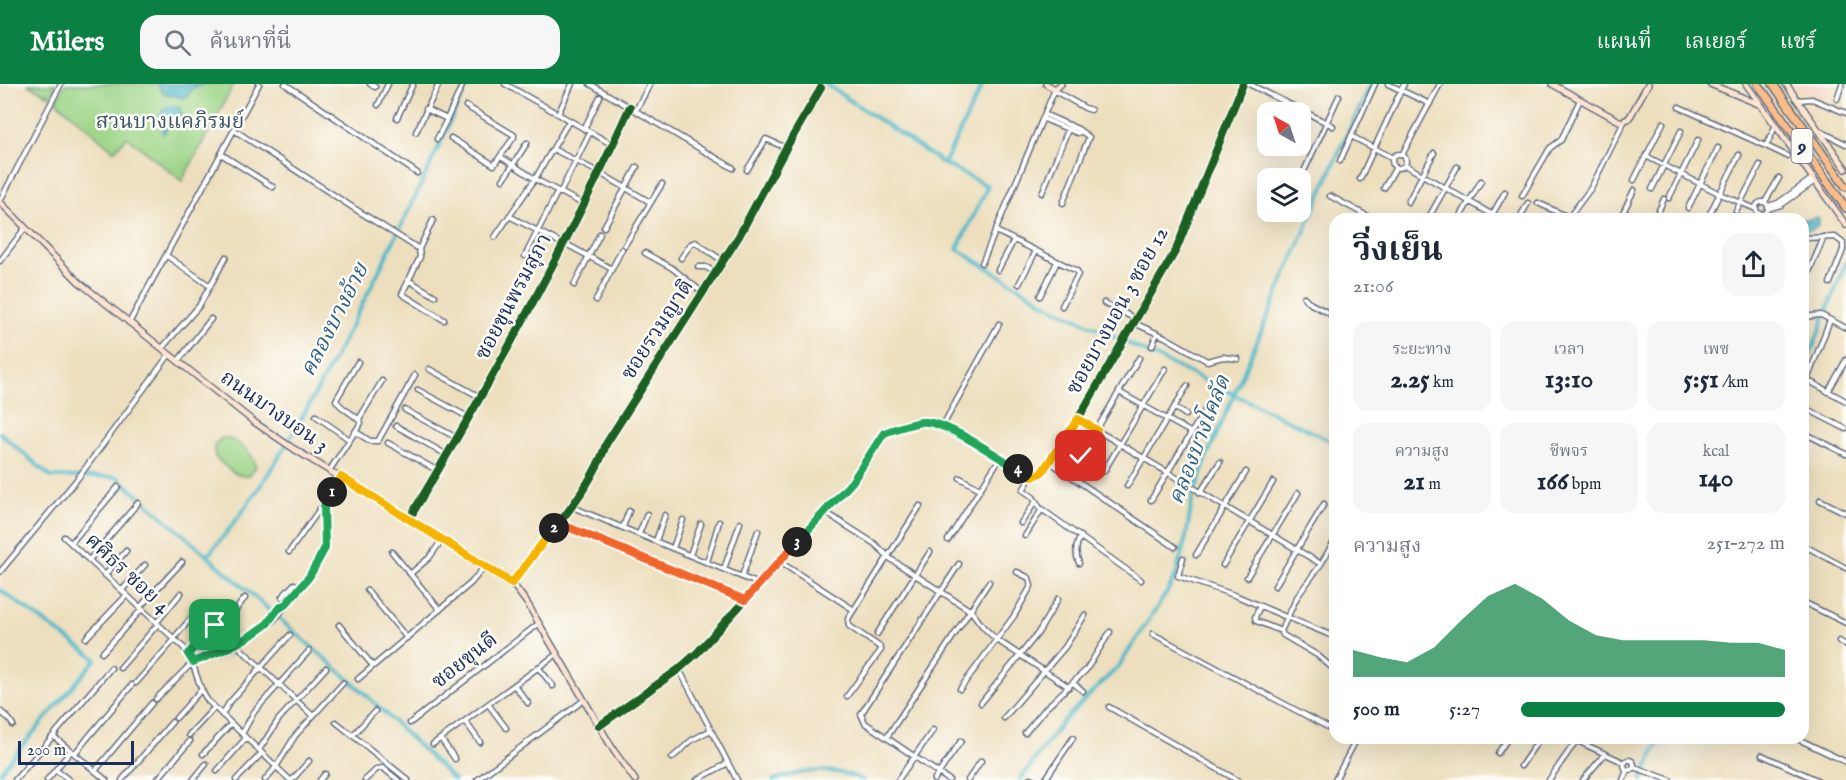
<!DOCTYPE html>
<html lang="th">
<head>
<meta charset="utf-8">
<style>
  body { margin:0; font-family:"IM FELL English","Noto Serif Thai",serif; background:#f6f6f7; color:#1f2937; height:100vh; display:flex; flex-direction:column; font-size:22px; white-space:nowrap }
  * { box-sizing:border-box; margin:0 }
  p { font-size:20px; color:#747a83 }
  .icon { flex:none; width:33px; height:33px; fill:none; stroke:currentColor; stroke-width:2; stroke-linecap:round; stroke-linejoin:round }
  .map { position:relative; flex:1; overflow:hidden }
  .details { position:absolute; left:1329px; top:129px; width:480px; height:531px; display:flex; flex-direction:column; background:#fff; border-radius:18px; box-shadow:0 6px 24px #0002 }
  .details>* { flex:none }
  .needle { width:39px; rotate:321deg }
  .tools { position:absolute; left:1257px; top:18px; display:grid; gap:12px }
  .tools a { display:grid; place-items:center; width:54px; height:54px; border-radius:12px; background:#fff; box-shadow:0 6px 24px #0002; font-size:30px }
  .scale { position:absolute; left:18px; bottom:15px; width:116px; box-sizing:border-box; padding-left:6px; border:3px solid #1b2f5e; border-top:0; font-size:16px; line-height:21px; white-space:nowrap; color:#1b2f5e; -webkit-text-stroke:4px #fdfcf7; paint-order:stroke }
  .pin { position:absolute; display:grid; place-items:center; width:51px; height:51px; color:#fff; margin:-26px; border-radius:12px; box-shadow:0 3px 9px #0006 }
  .km { position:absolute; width:30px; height:30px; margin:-15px; border-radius:50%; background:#222; color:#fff; font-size:16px; line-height:30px; text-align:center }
  .round { display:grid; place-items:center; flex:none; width:63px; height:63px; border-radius:18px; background:#f6f6f7 }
  .summary { display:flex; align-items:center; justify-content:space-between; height:102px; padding:0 24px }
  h1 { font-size:33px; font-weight:700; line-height:45px }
  .stats { display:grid; grid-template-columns:repeat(3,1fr); gap:9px; height:102px; padding:6px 24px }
  .stats div { display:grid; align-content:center; border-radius:15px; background:#f6f6f7; text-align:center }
  .stats b { font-size:26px; font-weight:700 }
  .stats small { font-size:16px; font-weight:400 }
  .stats p { font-size:16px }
  .chart { height:168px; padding:12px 24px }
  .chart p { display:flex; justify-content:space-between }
  .chart svg { width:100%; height:108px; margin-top:6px; fill:#0b8043; opacity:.7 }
  ul { padding:0 24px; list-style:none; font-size:20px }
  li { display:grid; grid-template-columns:96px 72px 1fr; align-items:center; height:45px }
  li i { height:15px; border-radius:8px; background:#0b8043 }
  header { display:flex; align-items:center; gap:36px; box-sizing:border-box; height:84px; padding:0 30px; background:#0b8043; color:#fff }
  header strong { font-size:28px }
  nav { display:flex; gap:33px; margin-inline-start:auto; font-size:21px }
  .search { width:420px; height:54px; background:#f6f6f7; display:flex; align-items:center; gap:15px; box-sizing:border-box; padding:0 21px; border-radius:18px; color:#747a83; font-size:22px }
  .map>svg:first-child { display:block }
</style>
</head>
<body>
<header>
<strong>Milers</strong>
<div class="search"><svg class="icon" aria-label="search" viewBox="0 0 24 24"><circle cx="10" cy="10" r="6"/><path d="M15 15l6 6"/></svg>ค้นหาที่นี่</div>
<nav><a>แผนที่</a><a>เลเยอร์</a><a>แชร์</a></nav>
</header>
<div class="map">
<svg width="1846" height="696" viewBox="0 0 1846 696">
  <rect width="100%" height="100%" fill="#fdfcf7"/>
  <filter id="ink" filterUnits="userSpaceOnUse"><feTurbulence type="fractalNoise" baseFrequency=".0167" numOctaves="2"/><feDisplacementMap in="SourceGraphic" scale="12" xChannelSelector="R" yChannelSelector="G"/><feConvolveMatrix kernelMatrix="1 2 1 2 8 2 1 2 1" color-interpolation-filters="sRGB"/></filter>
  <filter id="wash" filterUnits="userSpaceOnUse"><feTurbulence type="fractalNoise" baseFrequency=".008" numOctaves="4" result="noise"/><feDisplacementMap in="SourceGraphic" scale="24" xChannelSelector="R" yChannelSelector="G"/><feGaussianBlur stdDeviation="1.35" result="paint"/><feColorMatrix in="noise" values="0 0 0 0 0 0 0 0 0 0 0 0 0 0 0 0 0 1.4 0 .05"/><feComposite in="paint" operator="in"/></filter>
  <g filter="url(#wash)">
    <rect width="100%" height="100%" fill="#eddfbe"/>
    <path fill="#f6d2c4" d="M1795,0H1829L1824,15L1799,7Z"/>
    <path fill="#9ed588" stroke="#5c8273" stroke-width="1.5" d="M27,0H56L50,12Z
      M65,0H234L182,97L127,53L114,67L56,17Z
      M221,354C235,353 254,369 256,382L250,391C237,396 225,382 215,373L214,362Z"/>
    <path fill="#4bb7c7" stroke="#337392" stroke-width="1.5" d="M157,0H204L193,4L186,13L183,14L163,9Z
      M169,22H176L180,25L182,35L178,40L172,38C167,41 167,47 163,50C162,39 155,27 169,22Z
      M1791,131C1799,136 1808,137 1816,133L1819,134V141L1811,146L1803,147V135H1771L1777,132Z"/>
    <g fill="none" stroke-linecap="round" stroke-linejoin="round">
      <path stroke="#4bb7c7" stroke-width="4" d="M826,0L944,80L983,0
        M944,80L988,102L957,165L1046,220L1335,359
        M1803,289L1846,178
        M0,349L51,393H117L360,605L454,696
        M207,472C264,407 305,330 345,254C388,170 429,86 467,0
        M0,506L96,575L0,688
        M773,696C806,686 831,682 863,696
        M1020,696L1063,637L1119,582L1167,508L1176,491L1186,453L1193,412L1207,373L1341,63L1371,0
        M1642,696L1660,654"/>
    </g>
  </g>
  <g filter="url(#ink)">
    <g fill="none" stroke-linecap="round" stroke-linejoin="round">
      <g stroke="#646d80" stroke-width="7">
        <path id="street" d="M285,0L417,89
          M370,0L375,3
          M505,0L613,61
          M590,0L733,84
          M1249,0L1333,42
          M1388,0L1430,20
          M1055,7L1085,24L1091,26
          M1837,15L1842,0
          M1797,16L1812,15L1846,29
          M378,21L388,0
          M1679,23L1766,62L1776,41
          M426,25L447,35L463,0
          M636,26L650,0
          M558,30L572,0
          M1046,31L1078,45L1089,53L1063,119
          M397,34L413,0
          M1044,35L1077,49L1080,48
          M584,45L600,13
          M234,46L352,123L419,165L420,173L402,210L444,236
          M1820,47L1846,60
          M416,48L439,0
          M1351,52L1393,74
          M451,54L494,81L514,53V51L466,22
          M437,55L447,35
          M1766,62L1787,72
          M553,65L600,89L650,118
          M221,70L273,103
          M1392 77a7 7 0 1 1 14 0a7 7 0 1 1-14 0Z
          M1402,71L1440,0
          M1646,72L1720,110L1756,125
          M501,73L535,95L583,120
          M1340,77L1375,0
          M1405,81L1500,135
          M1305,85L1339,12
          M747,86L766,55L786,64
          M1360,95L1404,0
          M503,96L527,59
          M1634,96L1663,39
          M1384,104L1396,83
          M1652,105L1681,47
          M560,109L590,48
          M1042,109L1070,41
          M1330,112L1373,135
          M1522,112L1550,64L1561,56L1580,16
          M1669,114L1698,56
          M0,117L61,0
          M1408,118L1434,69
          M1765,118L1779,94
          M1756 124a6 6 0 1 1 12 0a6 6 0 1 1-12 0Z
          M1538,119L1566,132H1570L1591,104L1624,38
          M1768,122L1778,119L1813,94
          M1688,124L1718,64
          M1768,125L1781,121L1815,97
          M1736,127L1760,81
          M1710,129L1739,71
          M1492,131L1505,108
          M509,132L563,160
          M1429,133L1457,83
          M1459,135L1481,97
          M1519,135L1528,119
          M1620,135L1634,106
          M1655,135L1664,115
          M604,143L637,83
          M996,147L1077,187L1078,190L1062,222
          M495,153L535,95L569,37
          M1803,154L1835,153L1843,159V166L1830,199
          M564,159L612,185
          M625,161L662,100
          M419,165L433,136
          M645,169L672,184L703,209
          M167,172L210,202
          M525,172L558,107
          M681,174L691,160L695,158L723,177
          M0,177L25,144
          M982,179L1055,5
          M698,183H706L716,189
          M998,186L1014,156
          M1809,188L1824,153
          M408,196L435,212
          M1019,200L1036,167
          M574,201L600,150
          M1040,212L1057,178
          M1304,213L1311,220L1335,232
          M596,216L622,165
          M1104,219L1136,235
          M1331,231L1335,222
          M1803,233L1821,231L1846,244
          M1830,236L1807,296L1846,317
          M129,239L259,0
          M1134,239L1165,253L1207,277L1223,273L1238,275
          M1152,262L1157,249
          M162,264L199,222L226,173
          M178,277L211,235
          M429,285L480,313
          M418,306L468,333
          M1119,308L1192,349
          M1828,308L1846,276
          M1174,323L1186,331
          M1803,323L1846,345
          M405,326L457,354
          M316,332L350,356
          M359,335L382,297
          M1078,335L1321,480
          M396,342L447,371
          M942,343L999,240
          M356,348L370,357H378L415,291
          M1808,351L1846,370
          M388,359L438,387
          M1081,372L1139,274
          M1050,378L1175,463
          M329,387L361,339C355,329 341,326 336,316L358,278
          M1104,387L1165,285
          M1031,393L1023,406L1033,413L1040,424L1141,496
          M960,394L980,405
          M1127,402L1187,302
          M1200,409L1220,378
          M421,415C497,288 569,158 630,23
          M1151,416L1217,306
          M1820,416L1846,429
          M570,422L759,500
          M825,428L875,460L892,476L971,527L984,544L997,556L1069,603
          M409,435L419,418
          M558,439L745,516
          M1021,439L1036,417
          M623,443L629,427
          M639,450L647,430
          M1025,452L1042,425
          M64,453L184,564C197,581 196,601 208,617L290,696
          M948,456L1000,374
          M1335,456L1321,480L1297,513L1281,547L1283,551L1317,571L1335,586
          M656,457L665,431
          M71,459L118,403
          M1803,461L1846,484
          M673,464L683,436
          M289,468C307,443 325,419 341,393
          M392,468L440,526
          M690,471L701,440
          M1196,471L1246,388
          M1183,474L1178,492L1237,512L1286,533
          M89,476L138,419
          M707,478L719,438
          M780,478L854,526
          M1079,479C1075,470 1076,460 1081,452
          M1223,481L1273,398
          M724,485L740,439
          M0,488L78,394L169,271
          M410,490L429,474L442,456
          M105,491L126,467
          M742,492L758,447
          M1247,493L1298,409
          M512,499C541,461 593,404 606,360L739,152L786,64L821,4
          M1275,502L1324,420
          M122,506L145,481
          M367,506L407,554
          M282,513L294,500L300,504
          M245,514C230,531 224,547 241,565L313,632
          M1803,518L1846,539
          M1260,522L1255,533L1256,537L1281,547
          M140,523L182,478
          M1287,533L1335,553
          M157,538L181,509
          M267,539L278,525L286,520
          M339,541L373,582
          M877,550L930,468
          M1153,550L1335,647
          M86,554L127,511
          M174,554L198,526
          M1839,557L1846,561
          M102,569L142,525
          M188,570L215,541
          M538,583L553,602
          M120,584L158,540
          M679,585L737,696
          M358,595L471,499L485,482
          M136,599L175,555
          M1073,599L1083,607
          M514,601L528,619
          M960,605L1014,532L1031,502L1029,494L1017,488
          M847,612L881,566L880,563L849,542L848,535L920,422
          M156,615L193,578L236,560L274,536L281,528L286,520L309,493L322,470L326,459L324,422
          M981,619L1038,549L1058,515
          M488,620L506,644
          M1109,623L1237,696
          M0,627L9,635L13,641
          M222,631L229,619L290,551
          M176,634L201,606
          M1004,634L1065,563L1085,531
          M465,637L480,658
          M336,638L408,696
          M410,639L538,540
          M1025,649L1046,624L1086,586L1110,548
          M242,650L254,628L309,567
          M189,651L214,624
          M353,651L375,627
          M53,652L111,584
          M887,653L989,498
          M1348,654L1355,658L1357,654
          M1571,654L1625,679
          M1796,654L1846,678
          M441,655L455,675
          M433,660L557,570
          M259,666L279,635L326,584
          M75,669L132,601
          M1498,669L1508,654
          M203,670L231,640
          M1762,671L1817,696
          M672,674L692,656L711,646
          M1624 681a5 5 0 1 1 10 0a5 5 0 1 1-10 0Z
          M1521,682L1540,654
          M1634,683L1670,696
          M56,686L69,696
          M95,687L152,619
          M217,687L246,654
          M1030,694L1035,696
          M15,696L53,652L106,696
          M47,696L71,667
          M122,696L172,638
          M157,696L190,657
          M193,696L206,680
          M236,696L262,669
          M265,696L276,683L295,652L343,599
          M292,696L309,677
          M320,696L325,690
          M365,696L377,685L383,684L398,696
          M477,696L584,616
          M697,696L728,679
          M898,696L933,646
          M934,696L961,657
          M949,696L865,639L861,630L959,480
          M968,696L981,677
          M1045,696L1073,654
          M1335,696L1355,658
          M1549,696L1576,657
          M1583,696L1605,670
          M1623,696L1627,686"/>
      </g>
      <g stroke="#646d80" stroke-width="8">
        <path id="secondary" d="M1046,0L1055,5L1061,0
          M1552,0L1621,38L1628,35L1631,31L1648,0
          M1710,0L1761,21
          M1746,0L1846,141
          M1786,0L1846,85
          M0,118L79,198L254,338L294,365L512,499L527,519L614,667L635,696
          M599,642L679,585L697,569L852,398L884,349L922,338L937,341L981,362L1029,392H1037L1042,389L1078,335L1176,166L1243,0"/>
      </g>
      <g stroke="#646d80" stroke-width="10">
        <path id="highway" d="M1758,0L1846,124
          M1773,0L1846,103"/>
      </g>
      <use href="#street" stroke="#fff" stroke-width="4"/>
      <use href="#secondary" stroke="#fde4d0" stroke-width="5"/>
      <use href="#highway" stroke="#f9bc8a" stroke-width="7"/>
      <g stroke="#fdfcf7" stroke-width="11">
        <path id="cycleway" d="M409,435C489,302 566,165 630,23
          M512,499C541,461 593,404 606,360L739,152L786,64L821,4
          M599,642L679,585L697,569L852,398L884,349L922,338L937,341L981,362L1029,392H1037L1042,389L1078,335L1176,166L1243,0"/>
      </g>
      <use href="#cycleway" stroke="#1b5e20" stroke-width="8"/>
    </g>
  </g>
  <g fill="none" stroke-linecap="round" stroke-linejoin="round" filter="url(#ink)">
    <g stroke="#fff" stroke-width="12">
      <path id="split-1" d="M215,541L188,570L193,578L228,564L250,552L267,540L278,525L286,520L309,493L325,464L324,422L332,408"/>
    </g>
    <g stroke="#fff" stroke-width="12">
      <path id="split-2" d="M332,408L341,393L512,499L554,444"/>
    </g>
    <g stroke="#fff" stroke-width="12">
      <path id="split-3" d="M554,444L558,439L745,516L797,458"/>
    </g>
    <g stroke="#fff" stroke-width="12">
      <path id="split-4" d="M797,458L852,398L884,349C895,345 909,340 921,338C943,335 998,373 1018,385"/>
    </g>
    <g stroke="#fff" stroke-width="12">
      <path id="split-5" d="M1018,385L1033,393L1042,388L1078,335L1097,346L1081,372"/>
    </g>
    <use href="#split-1" stroke="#22a559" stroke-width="8"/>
    <use href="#split-2" stroke="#f5b400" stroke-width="8"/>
    <use href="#split-3" stroke="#f0652b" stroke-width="8"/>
    <use href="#split-4" stroke="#22a559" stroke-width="8"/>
    <use href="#split-5" stroke="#f5b400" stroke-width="8"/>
  </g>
  <g text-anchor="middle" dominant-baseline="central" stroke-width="5" stroke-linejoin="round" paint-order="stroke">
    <rect fill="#fdfcf7" stroke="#5f6c8c" stroke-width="1.5" x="1791.5" y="45" width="21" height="34" rx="4.5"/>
    <g font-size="20" font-weight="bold" fill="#1b2f5e">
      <text x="1802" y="62">9</text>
    </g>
    <g font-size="21" fill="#3c5868" stroke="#fdfcf7">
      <text x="170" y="38">สวนบางแคภิรมย์</text>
    </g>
    <g font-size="21" fill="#1b2f5e" stroke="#fdfcf7">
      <text transform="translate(514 213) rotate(-62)">ซอยขุนพรมสุภา</text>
      <text transform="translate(1118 227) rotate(-61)">ซอยบางบอน 3 ซอย 12</text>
      <text transform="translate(658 246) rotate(-57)">ซอยรวมญาติ</text>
      <text transform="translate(274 328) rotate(35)">ถนนบางบอน 3</text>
      <text transform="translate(127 490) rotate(43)">ศศิธร ซอย 4</text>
      <text transform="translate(465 577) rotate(-38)">ซอยขุนดี</text>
    </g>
    <g font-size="22" font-style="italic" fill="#2c5f83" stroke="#fdfcf7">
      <text transform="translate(335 236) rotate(-63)">คลองบางอ้าย</text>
      <text transform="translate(1200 356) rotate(-69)">คลองบางโคลัด</text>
    </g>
  </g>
</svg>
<div class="tools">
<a><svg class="needle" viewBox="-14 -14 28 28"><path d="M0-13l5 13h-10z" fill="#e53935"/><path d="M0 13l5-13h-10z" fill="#747a83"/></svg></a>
<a><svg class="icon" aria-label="layers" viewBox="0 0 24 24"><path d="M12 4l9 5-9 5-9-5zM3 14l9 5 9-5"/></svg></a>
</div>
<div class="scale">200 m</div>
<div class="pin" style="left:215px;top:541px;background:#1e9e55"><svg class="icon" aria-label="arrive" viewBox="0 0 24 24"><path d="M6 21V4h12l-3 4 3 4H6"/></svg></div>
<div class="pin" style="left:1081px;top:372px;background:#d93025"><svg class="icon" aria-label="check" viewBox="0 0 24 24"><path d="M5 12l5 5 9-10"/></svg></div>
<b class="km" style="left:332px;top:408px">1</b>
<b class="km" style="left:554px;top:444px">2</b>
<b class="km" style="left:797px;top:458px">3</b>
<b class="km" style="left:1018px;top:385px">4</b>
<section class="details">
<div class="summary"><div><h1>วิ่งเย็น</h1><p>21:06</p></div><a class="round"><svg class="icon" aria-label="share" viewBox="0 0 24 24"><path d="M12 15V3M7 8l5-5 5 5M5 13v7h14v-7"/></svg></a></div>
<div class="stats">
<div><p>ระยะทาง</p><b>2.25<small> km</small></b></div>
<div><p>เวลา</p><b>13:10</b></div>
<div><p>เพซ</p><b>5:51<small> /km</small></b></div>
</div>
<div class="stats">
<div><p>ความสูง</p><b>21<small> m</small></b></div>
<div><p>ชีพจร</p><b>166<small> bpm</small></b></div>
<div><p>kcal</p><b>140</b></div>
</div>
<div class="chart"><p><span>ความสูง</span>251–272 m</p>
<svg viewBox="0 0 160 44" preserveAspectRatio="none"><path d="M0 44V33L10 36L20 38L30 32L40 21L50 11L60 6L70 12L80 21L90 27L100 29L110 29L120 29L130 29L140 30L150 30L160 33V44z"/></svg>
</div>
<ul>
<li><b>500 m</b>5:27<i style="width:100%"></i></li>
</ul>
</section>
</div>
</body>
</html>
